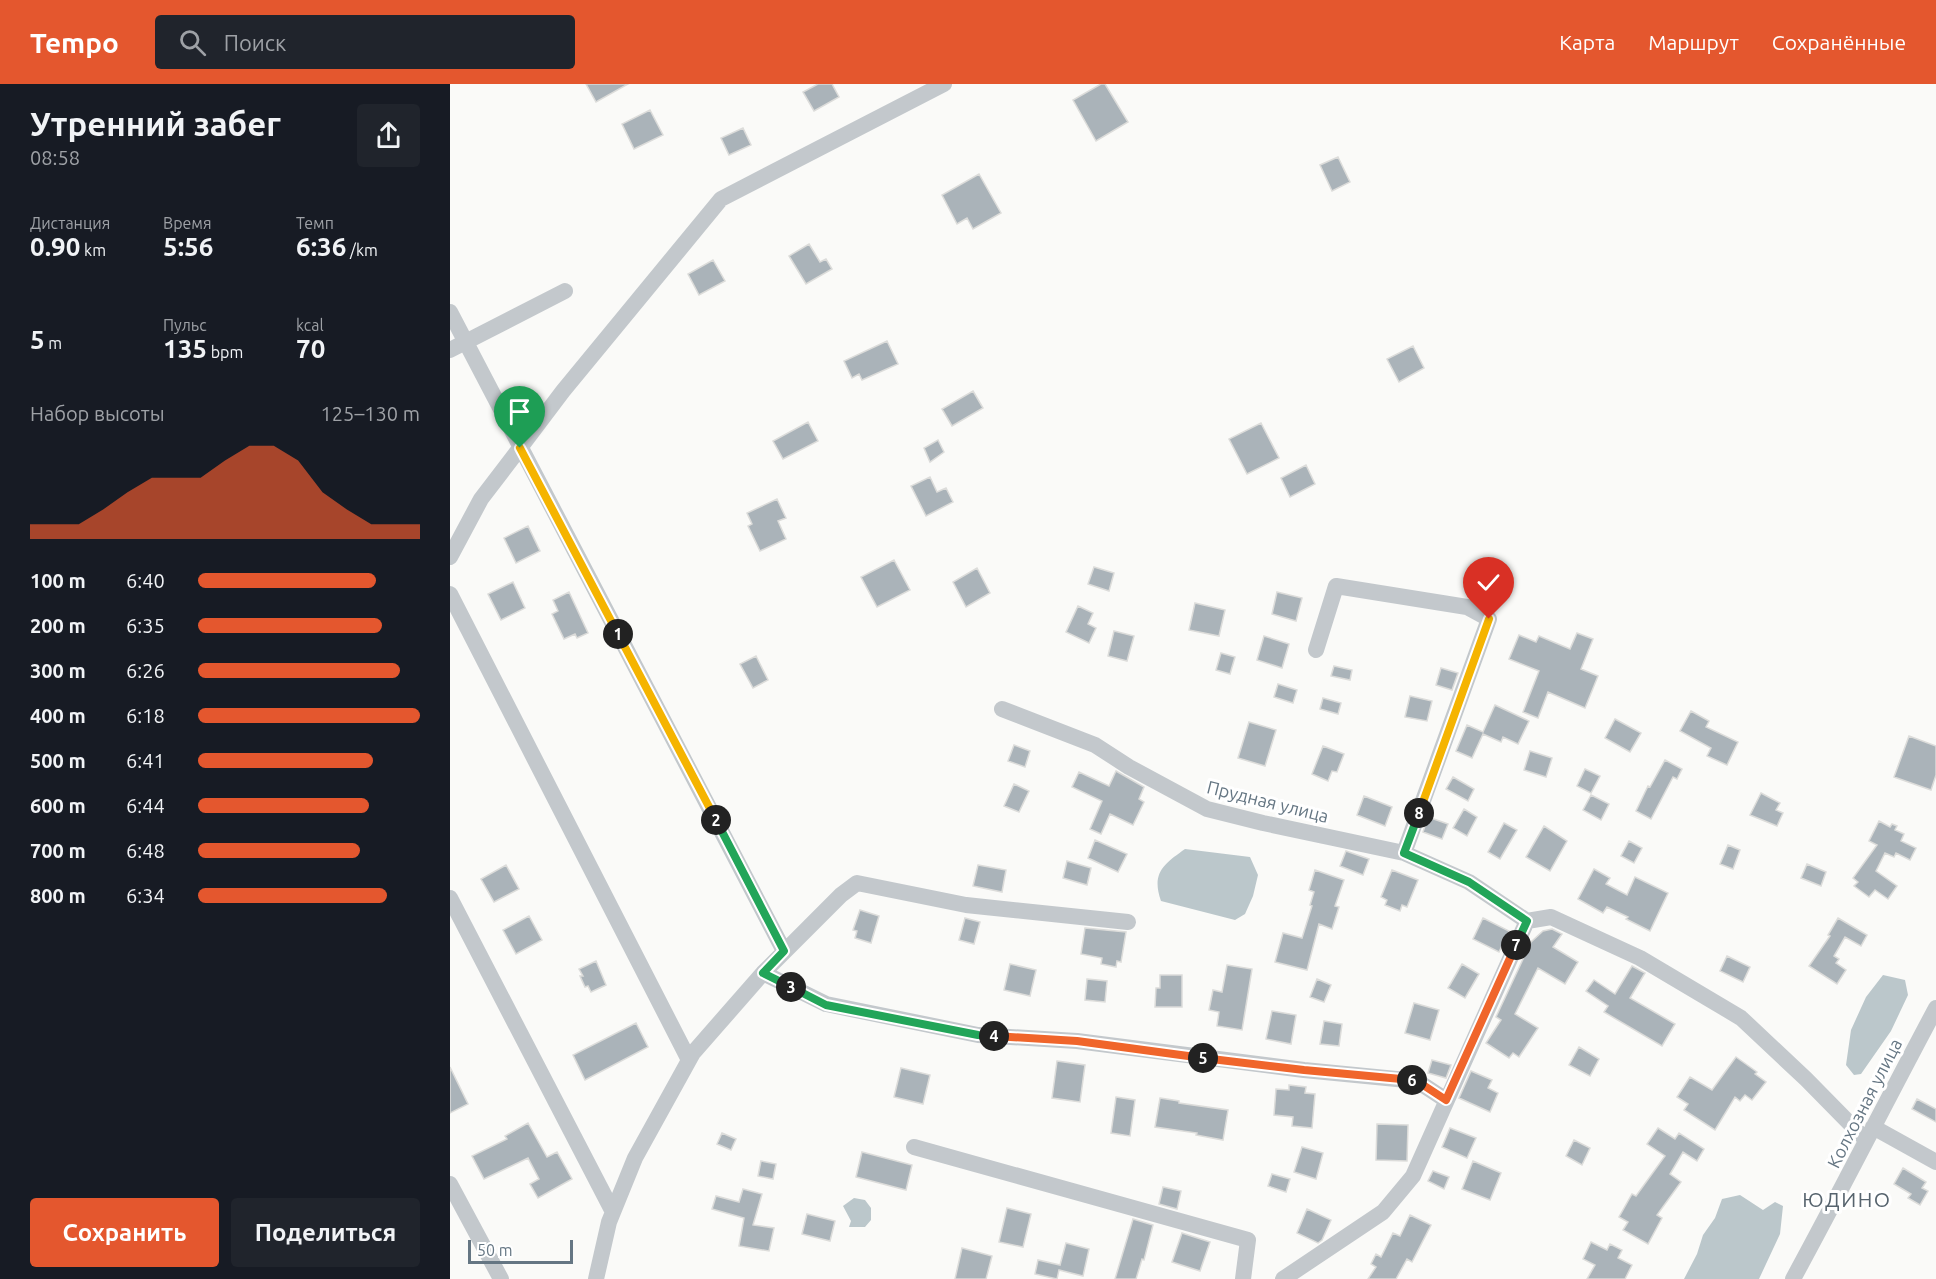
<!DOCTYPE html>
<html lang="ru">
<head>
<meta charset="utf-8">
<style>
  body { margin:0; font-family:Ubuntu,sans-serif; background:#20242c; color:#f1f3f6; height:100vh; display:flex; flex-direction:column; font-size:22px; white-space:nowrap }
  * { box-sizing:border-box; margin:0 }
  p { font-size:20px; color:#9ea1a6 }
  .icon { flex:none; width:33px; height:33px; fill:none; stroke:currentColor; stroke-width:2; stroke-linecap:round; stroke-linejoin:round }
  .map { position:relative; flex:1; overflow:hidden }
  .sheet { display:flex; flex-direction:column; background:#171b24; width:450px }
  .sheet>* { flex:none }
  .scale { position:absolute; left:18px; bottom:15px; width:105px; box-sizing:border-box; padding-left:6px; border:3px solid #657683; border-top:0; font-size:16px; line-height:21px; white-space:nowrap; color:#657683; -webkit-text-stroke:4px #fff; paint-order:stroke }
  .pin { position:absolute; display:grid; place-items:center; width:51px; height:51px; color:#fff; margin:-62px -26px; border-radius:50% 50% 50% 0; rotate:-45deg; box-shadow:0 0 6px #0007 }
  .pin .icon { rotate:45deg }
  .km { position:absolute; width:30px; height:30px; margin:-15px; border-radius:50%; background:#222; color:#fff; font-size:16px; line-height:30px; text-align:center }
  .round { display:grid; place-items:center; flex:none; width:63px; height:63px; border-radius:6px; background:#20242c }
  .overview { display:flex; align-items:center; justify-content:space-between; height:102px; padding:0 30px }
  h1 { font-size:33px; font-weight:600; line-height:45px }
  .metrics { display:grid; grid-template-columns:repeat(3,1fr); gap:9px; height:102px; padding:6px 30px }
  .metrics div { display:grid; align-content:center }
  .metrics b { font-size:26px; font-weight:600 }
  .metrics small { font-size:16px; font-weight:400 }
  .metrics p { font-size:16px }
  .chart { height:168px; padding:12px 30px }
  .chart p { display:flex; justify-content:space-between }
  .chart svg { width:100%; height:108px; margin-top:6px; fill:#e4572e; opacity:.7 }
  .primary-button { display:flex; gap:12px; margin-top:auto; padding:12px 30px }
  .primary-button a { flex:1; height:69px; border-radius:6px; background:#e4572e; color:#fff; font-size:24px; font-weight:600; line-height:69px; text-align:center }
  .primary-button a+a { background:#20242c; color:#f1f3f6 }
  ul { padding:0 30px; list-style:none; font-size:20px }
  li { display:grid; grid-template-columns:96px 72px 1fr; align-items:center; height:45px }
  li i { height:15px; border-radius:8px; background:#e4572e }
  header { display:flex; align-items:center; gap:36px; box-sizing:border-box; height:84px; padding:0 30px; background:#e4572e; color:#fff }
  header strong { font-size:28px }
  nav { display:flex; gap:33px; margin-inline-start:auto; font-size:21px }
  .search { width:420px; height:54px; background:#20242c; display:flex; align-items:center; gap:15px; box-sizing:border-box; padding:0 21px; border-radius:6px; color:#9ea1a6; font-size:22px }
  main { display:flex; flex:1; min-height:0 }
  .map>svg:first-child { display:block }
</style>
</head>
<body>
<header>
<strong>Tempo</strong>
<div class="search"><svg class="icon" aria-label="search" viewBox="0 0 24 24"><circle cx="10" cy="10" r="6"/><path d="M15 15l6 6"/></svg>Поиск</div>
<nav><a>Карта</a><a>Маршрут</a><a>Сохранённые</a></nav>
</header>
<main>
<section class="sheet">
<div class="overview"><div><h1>Утренний забег</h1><p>08:58</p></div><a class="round"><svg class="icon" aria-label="share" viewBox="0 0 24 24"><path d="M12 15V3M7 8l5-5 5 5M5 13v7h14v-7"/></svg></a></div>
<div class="metrics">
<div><p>Дистанция</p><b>0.90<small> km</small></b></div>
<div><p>Время</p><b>5:56</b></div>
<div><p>Темп</p><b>6:36<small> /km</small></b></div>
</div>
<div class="metrics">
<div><b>5<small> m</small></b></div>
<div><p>Пульс</p><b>135<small> bpm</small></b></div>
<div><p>kcal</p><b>70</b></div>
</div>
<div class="chart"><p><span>Набор высоты</span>125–130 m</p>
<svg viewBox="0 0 160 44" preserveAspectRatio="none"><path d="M0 44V38L10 38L20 38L30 32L40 25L50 19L60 19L70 19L80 12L90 6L100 6L110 12L120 25L130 32L140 38L150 38L160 38V44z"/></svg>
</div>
<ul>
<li><b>100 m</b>6:40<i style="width:80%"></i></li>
<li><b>200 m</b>6:35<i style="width:83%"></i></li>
<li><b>300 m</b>6:26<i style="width:91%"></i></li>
<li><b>400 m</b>6:18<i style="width:100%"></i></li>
<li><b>500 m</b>6:41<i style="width:79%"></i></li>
<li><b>600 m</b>6:44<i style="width:77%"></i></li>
<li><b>700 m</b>6:48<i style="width:73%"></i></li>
<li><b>800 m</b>6:34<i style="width:85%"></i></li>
</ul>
<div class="primary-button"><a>Сохранить</a><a>Поделиться</a></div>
</section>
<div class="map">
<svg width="1486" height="1195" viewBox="0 0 1486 1195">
  <rect width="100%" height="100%" fill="#fafaf8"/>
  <path fill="#bbc7cb" d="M735,765L800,773L808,791L803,812L795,830L785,836L711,817C701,789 714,780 735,765Z
    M1433,891L1455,896L1458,911L1441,947L1411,990L1404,991L1396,981L1401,946L1416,913Z
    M1290,1111L1313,1126L1325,1118L1333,1122L1330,1150L1309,1195H1234L1247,1170L1253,1151L1265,1134L1272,1115Z
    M404,1114L415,1116L421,1124V1136L415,1143H399L401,1137L393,1122Z"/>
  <path fill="#aab3b9" stroke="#dcdcda" stroke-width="1.5" d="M136,0H178L146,18Z
    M368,0H382L389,13L364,27L353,8Z
    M651,0H655L678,38L646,57L623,16Z
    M200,26L213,51L184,65L172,40Z
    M293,44L301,61L279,71L271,54Z
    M888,73L900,98L882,107L870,81Z
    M529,90L551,129L523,145L517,134L507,140L492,111Z
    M359,160L370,178L376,175L382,185L356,200L339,172Z
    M263,176L275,197L249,211L238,190Z
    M437,257L448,280L412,296L409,290L402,294L394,277Z
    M963,262L974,284L949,298L937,275Z
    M523,307L533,324L502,342L492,325Z
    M358,338L368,357L333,375L323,357Z
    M811,339L829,374L797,390L779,355Z
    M488,356L494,368L480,378L474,364Z
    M856,381L865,400L840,413L831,394Z
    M480,393L487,408L496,404L503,418L476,432L461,402Z
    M327,415L336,434L328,437L336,455L310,467L298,442L302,440L297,429Z
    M78,442L90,467L66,479L54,454Z
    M444,476L460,506L427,523L411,493Z
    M644,483L664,489L659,507L638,500Z
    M527,484L540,509L516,523L503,498Z
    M63,498L75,524L51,536L38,510Z
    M119,508L138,549L127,554L125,550L114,555L102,530L108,527L103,516Z
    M827,508L852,514L846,537L822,530Z
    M745,519L775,526L769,552L739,546Z
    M628,522L643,529L638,540L646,544L639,559L616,548Z
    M664,547L684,552L677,577L658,572Z
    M1127,549L1143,555L1131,585L1148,592L1135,624L1098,608L1088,634L1073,628L1089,587L1059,575L1069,551L1086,558L1089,552L1120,565Z
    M814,552L839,560L832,584L807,576Z
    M771,569L785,573L780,590L766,586Z
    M306,572L318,596L303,604L290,580Z
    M884,582L902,586L900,596L881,592Z
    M991,584L1008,589L1002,606L986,601Z
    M828,600L847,606L843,619L824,613Z
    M960,612L982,617L977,637L955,633Z
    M873,614L891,619L888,630L870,625Z
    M1045,621L1079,637L1068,660L1053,653L1051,658L1033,650L1022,674L1006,667L1017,641L1033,648Z
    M1241,627L1259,637L1256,643L1288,658L1277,681L1257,672L1261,664L1230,647Z
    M1165,635L1191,649L1180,668L1155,654Z
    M799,638L826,646L815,682L788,674Z
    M1459,652L1486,662V691L1481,706L1444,693Z
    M564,661L580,667L575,683L558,677Z
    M873,662L894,670L887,688L882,687L878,697L862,690Z
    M1080,667L1102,674L1096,693L1074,686Z
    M1215,676L1232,685L1227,695L1223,693L1201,735L1186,727L1198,702L1200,703Z
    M1135,685L1150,692L1141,709L1127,702Z
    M666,687L694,703L689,715L694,718L683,741L660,730L651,750L640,745L652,717L622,703L629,688L659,702Z
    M1003,693L1024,705L1018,717L996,705Z
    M564,700L579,707L569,728L554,722Z
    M1311,709L1330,719L1326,726L1333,729L1327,742L1300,731Z
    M1141,711L1159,720L1151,736L1133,726Z
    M914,712L942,723L935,742L907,731Z
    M1014,725L1027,733L1017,752L1003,744Z
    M978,733L998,740L992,755L973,748Z
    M1429,737L1440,743L1442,740L1447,742L1445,746L1454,750L1451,757L1466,764L1460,776L1446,769L1444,773L1435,769L1426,787L1447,802L1438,815L1425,806L1419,813L1404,802L1408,798L1403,794L1427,761L1419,757Z
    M1054,739L1067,746L1050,775L1038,768Z
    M1094,742L1117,757L1100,787L1076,773Z
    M645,756L677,770L668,788L638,774Z
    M1179,757L1192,764L1184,779L1171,772Z
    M1278,761L1290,766L1283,785L1270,780Z
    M896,767L919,775L913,791L890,782Z
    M617,777L641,784L637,801L613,794Z
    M1357,780L1376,788L1371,802L1351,794Z
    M56,781L69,805L44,818L31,795Z
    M528,781L556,786L552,808L523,802Z
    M1144,785L1160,794L1156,800L1177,811L1185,793L1218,809L1200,847L1176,835L1178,833L1157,823L1153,829L1128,815Z
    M865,786L894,796L885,822L889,823L882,845L869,840L857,886L825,878L833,849L852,854L862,822L860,821L864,808L859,806Z
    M942,786L968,796L957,823L952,821L950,827L935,821L937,816L931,813Z
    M410,826L429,832L421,859L405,854L407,847L403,846Z
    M79,832L92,856L66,870L53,846Z
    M515,834L530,838L524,860L509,856Z
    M1033,834L1059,847L1049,868L1023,855Z
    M1388,834L1417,851L1411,862L1395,853L1384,872L1389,875L1386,879L1396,886L1387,900L1359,882L1380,852L1378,851Z
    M635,844L676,848L671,878L667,877L666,883L651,880L652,874L631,870Z
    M1102,845L1112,850L1103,863L1128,878L1115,900L1088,884L1065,930L1088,944L1069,973L1063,969L1059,974L1036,959L1051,936L1046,933L1081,858L1093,847Z
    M1277,872L1300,883L1293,898L1270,887Z
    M146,877L156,901L141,908L138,902L135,903L130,892H133L129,885Z
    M560,880L586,886L580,912L554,906Z
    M1012,880L1029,890L1015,914L998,904Z
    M777,881L802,885L792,946L767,942L769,928L759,926L763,906L772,908Z
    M1182,882L1195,889L1180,914L1225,940L1212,962L1154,928L1158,922L1136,907L1144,896L1165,910Z
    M710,891H732V923H705L706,904H710Z
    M637,895L657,897L655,918L635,916Z
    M867,895L881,901L874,918L860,913Z
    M964,919L989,926L980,956L955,949Z
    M822,927L846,931L841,960L816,955Z
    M874,937L892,940L889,962L870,960Z
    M186,939L198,963L135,996L123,971Z
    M1129,963L1149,975L1140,992L1119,981Z
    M1286,973L1307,988L1305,990L1316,998L1302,1016L1295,1011L1290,1017L1285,1013L1265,1046L1234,1026L1238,1020L1227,1013L1240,993L1262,1006Z
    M982,976L1001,981L996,994L978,989Z
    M607,977L635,981L630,1018L602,1014Z
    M0,983L18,1020L0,1029Z
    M451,984L480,991L473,1020L444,1013Z
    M1021,987L1042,996L1038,1004L1048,1009L1040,1028L1009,1014Z
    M839,1001L856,1003L855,1009L865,1010L862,1044L842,1042L843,1033L824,1031L826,1005L839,1006Z
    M666,1013L685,1016L680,1052L661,1049Z
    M710,1014L729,1017V1019L778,1026L773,1056L746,1051L747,1049L705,1043Z
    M1467,1015L1486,1025V1038L1462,1025Z
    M78,1039L97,1073L107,1068L122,1095L88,1114L80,1100L89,1095L78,1074L34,1095L22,1072L57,1055L55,1052Z
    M927,1040L958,1041L957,1077L926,1076Z
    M1000,1044L1026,1054L1017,1074L992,1063Z
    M1208,1044L1225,1055L1229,1049L1254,1065L1247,1077L1233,1068L1220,1090L1231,1098L1207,1131L1212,1134L1198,1160L1173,1146L1178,1138L1169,1133L1182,1110L1186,1112L1215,1072L1197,1060Z
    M272,1049L286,1055L281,1066L267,1060Z
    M1124,1056L1140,1064L1132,1081L1116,1072Z
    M852,1063L873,1069L866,1095L844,1088Z
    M412,1068L462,1081L456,1106L406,1093Z
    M311,1077L326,1080L323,1095L308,1092Z
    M1023,1077L1051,1089L1040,1116L1012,1105Z
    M1453,1084L1476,1098L1472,1104L1478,1107L1470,1121L1458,1114L1461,1110L1444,1100Z
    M983,1087L999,1093L994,1105L978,1097Z
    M822,1090L840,1095L836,1108L818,1102Z
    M713,1103L731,1107L727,1125L709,1120Z
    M293,1105L312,1110L303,1141L324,1144L319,1167L289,1162L294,1134L262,1125L266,1112L289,1118Z
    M557,1124L581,1130L573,1163L549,1158Z
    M857,1125L881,1136L872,1156L868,1159L847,1149Z
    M357,1130L385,1137L380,1157L352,1150Z
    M960,1131L981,1141L962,1178L957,1175L946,1195H918L926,1183L921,1180L926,1170L931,1173L943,1149L950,1152Z
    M683,1135L703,1141L694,1176L692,1175L686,1195H665Z
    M732,1149L760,1158L750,1187L722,1178Z
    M1141,1158L1157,1166L1160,1160L1172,1166L1168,1174L1182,1181L1175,1195H1137L1145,1181L1133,1175Z
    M616,1159L639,1165L633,1192L609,1186L607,1195L585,1190L588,1176L610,1181Z
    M512,1164L542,1172L536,1195H505Z"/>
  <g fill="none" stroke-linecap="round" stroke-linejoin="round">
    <path stroke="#c3c8cc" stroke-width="16" d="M0,228L334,867
      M0,266L115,207
      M0,473L31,415L70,364L113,307L271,115L494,0
      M0,510L239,976
      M866,566L886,502L1017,523L1039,535L954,769
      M552,625L645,661L679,683L757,725L813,739L954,769L1019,798L1077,837
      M0,814L163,1128
      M313,889L376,920L528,951L627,957L854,986L967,997L996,1016
      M1423,1043L1486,1078
      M464,1063L798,1156L793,1195
      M0,1100L51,1195
      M146,1195L159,1138L185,1074L243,969L313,889L391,811L407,799L516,821L678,838
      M833,1195L933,1128L963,1092L1077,837L1101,833L1190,874L1291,934L1356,995L1415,1055
      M1343,1195C1392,1105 1438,1014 1486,924"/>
  </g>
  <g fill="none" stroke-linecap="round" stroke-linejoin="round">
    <g stroke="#fff" stroke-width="12">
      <path id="split-1" d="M70,364L168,550"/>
    </g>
    <g stroke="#fff" stroke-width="12">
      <path id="split-2" d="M168,550L266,736"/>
    </g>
    <g stroke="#fff" stroke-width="12">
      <path id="split-3" d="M266,736L334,867L313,889L341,903"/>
    </g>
    <g stroke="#fff" stroke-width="12">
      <path id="split-4" d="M341,903L376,921L528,951L544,952"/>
    </g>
    <g stroke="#fff" stroke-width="12">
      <path id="split-5" d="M544,952L627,957L753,974"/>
    </g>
    <g stroke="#fff" stroke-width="12">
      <path id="split-6" d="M753,974L854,986L962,996"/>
    </g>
    <g stroke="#fff" stroke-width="12">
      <path id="split-7" d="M962,996L967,997L996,1016L1066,861"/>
    </g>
    <g stroke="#fff" stroke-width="12">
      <path id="split-8" d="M969,729L954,769L1019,798L1077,837L1066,861"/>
    </g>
    <g stroke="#fff" stroke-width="12">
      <path id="split-9" d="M969,729L1039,535"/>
    </g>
    <use href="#split-1" stroke="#f5b400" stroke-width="8"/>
    <use href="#split-2" stroke="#f5b400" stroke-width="8"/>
    <use href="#split-3" stroke="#22a559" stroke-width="8"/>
    <use href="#split-4" stroke="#22a559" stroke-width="8"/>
    <use href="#split-5" stroke="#f0652b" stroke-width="8"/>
    <use href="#split-6" stroke="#f0652b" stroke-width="8"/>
    <use href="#split-7" stroke="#f0652b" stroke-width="8"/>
    <use href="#split-8" stroke="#22a559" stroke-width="8"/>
    <use href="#split-9" stroke="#f5b400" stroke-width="8"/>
  </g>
  <g text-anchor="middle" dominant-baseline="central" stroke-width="6" stroke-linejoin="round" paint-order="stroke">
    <g font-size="18" fill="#657683" stroke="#fff">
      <text transform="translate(818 717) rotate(14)">Прудная улица</text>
      <text transform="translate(1414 1019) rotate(-63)">Колхозная улица</text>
    </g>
    <g font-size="21" letter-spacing="1.5" fill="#57646e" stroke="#fff">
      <text x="1397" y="1115">ЮДИНО</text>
    </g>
  </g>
</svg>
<div class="scale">50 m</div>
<div class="pin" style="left:70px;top:364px;background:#1e9e55"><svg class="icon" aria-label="arrive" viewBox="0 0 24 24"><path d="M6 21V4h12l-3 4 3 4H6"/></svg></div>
<div class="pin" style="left:1039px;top:535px;background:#d93025"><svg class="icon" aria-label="check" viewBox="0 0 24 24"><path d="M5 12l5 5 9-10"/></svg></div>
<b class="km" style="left:168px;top:550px">1</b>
<b class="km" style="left:266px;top:736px">2</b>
<b class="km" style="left:341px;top:903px">3</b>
<b class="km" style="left:544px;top:952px">4</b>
<b class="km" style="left:753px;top:974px">5</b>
<b class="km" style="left:962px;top:996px">6</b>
<b class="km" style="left:1066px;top:861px">7</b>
<b class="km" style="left:969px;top:729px">8</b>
</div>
</main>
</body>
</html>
